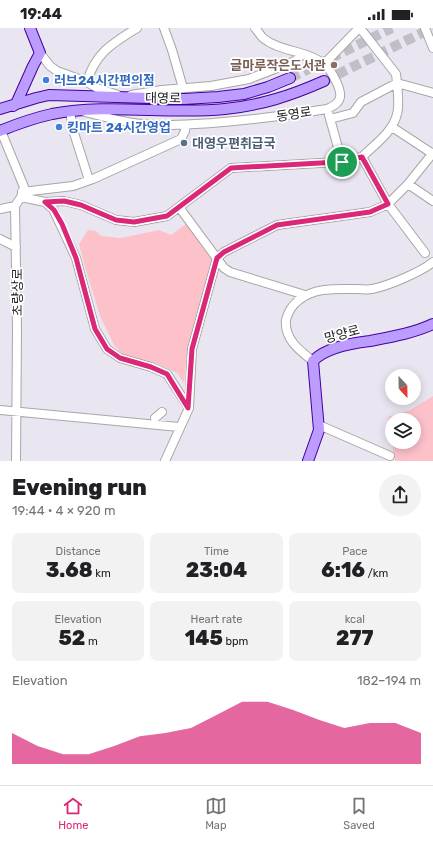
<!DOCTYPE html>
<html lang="en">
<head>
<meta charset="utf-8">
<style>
  body { margin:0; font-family:Rubik,"Noto Sans KR",sans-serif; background:#f2f2f2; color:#202124; height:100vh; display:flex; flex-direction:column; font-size:15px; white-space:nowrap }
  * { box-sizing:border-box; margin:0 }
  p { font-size:13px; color:#757577 }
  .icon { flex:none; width:22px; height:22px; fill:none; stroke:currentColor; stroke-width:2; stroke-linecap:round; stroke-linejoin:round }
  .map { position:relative; height:433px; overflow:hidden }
  .panel { display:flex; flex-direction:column; background:#fff; flex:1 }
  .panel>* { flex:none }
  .needle { width:26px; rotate:158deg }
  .buttons { position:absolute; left:385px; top:341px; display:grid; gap:8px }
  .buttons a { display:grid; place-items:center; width:36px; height:36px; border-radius:50%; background:#fff; box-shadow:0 2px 10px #0003; font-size:20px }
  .pin { position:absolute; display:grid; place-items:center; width:34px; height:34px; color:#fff; margin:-17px; border:2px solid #fff; border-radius:50%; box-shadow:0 1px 4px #0007 }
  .round { display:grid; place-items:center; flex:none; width:42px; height:42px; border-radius:21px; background:#f2f2f2 }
  .summary { display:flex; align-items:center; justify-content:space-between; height:68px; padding:0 12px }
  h1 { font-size:22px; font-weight:800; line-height:30px }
  .figures { display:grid; grid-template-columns:repeat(3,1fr); gap:6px; height:68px; padding:4px 12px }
  .figures div { display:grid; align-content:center; border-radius:8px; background:#f2f2f2; text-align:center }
  .figures b { font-size:20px; font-weight:800 }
  .figures small { font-size:11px; font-weight:400 }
  .figures p { font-size:11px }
  .chart { height:112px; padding:8px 12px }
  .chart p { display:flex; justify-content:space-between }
  .chart svg { width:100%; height:72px; margin-top:4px; fill:#db2777; opacity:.7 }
  .status { display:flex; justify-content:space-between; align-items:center; height:28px; padding:0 20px; background:#fff; direction:ltr }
  .status svg { height:11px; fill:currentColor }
  .tab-bar { display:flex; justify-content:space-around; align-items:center; height:56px; border-top:1px solid #e0e0e0; background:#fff; font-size:11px; color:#757577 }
  .tab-bar a { display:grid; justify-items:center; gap:2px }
  .tab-bar .current { color:#db2777 }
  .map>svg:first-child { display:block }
</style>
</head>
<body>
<div class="status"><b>19:44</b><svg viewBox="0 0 49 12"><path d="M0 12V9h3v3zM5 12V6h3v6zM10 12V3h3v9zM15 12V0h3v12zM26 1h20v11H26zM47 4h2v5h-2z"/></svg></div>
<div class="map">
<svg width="433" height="433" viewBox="0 0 433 433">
  <rect width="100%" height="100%" fill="#eae6f1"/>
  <path fill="#fdc1ca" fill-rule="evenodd" d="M186,196L215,228L204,261L187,325L184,355L177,345L158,336L126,329L114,317L100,288L85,239L79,216L88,202L96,203L101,208L121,210L159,202L171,207Z
    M433,368V433H395L388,389L410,382ZM392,392H414V414H392Z"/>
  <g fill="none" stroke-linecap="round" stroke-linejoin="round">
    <path stroke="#c2bec7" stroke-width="10" stroke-dasharray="10 5" stroke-linecap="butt" d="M290,50L392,0
      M324,53L432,0"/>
    <g stroke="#a7a7a7" stroke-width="10">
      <path id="minor" d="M164,0L172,22L183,60
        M360,0L396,46C397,55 400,77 397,86C393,104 374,117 362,129
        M425,0L433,20
        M40,25L50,38L57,43L87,54L97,60L118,67
        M324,36L359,0
        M87,54C95,25 113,15 137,0
        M131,67L162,62L211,58L249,51L295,33L303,26
        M70,84L74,105L89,152
        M85,84C104,89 123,94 142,96C165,99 189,96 212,95C251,92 289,87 327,81C331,79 337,77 339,72C344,64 331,42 325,37C307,22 280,24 263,10C260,7 258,3 255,0
        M329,87L342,134
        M330,91L353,85L361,74L397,55L433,65
        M392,99L433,126
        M1,103L24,159L21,169L15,178L17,303L16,433
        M362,129L388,176L425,225
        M408,156L433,173
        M22,164L73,158L93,151L181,111L185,103L186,97
        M21,169L45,174L64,173L81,177L116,192L134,194L167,188L231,140L338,134L362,129
        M45,174L53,181L76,230L95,301L107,321L120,330L151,339L167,346L189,380
        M179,179L224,240L230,244L305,267
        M0,181L15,178
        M0,211L16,219
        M313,333C300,323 284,311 286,292C288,284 292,277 299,272C315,259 337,261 357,261C362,261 367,262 372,261C388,258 421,244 433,234
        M0,382L179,399
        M155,390L162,384
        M319,397L390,428
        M165,433L189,380L192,321L217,230L224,224L277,197L370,184L388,176L408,156L433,125"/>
    </g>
    <g stroke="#43009b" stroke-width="12">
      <path id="major" d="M13,78L16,76L33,38L40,25L30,0
        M0,81L36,70L49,67L184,71L218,69L244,66L268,59L290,50
        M0,103C17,96 34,90 52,86C109,75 168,87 225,81C262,77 290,68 324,53
        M308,433L319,402L313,333C326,319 353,315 370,313C391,309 414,305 433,296"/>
    </g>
    <use href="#minor" stroke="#fff" stroke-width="8"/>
    <use href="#major" stroke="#bd9cff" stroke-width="10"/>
  </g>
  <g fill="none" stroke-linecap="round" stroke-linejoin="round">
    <g stroke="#fff" stroke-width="8">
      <path id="route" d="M362,129L388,176L370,184L277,197L224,224L217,230L192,321L188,380L167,346L151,339L120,330L107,321L95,301L76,230L62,196L54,182L45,174L64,173L81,177L116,192L134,194L167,188L231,140L338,134Z"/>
    </g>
    <use href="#route" stroke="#db2777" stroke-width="5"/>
  </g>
  <circle fill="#8d6e63" stroke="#fff" stroke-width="1.5" cx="334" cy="37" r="4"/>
  <g fill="#3f7fe0" stroke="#fff" stroke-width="1.5">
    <circle cx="46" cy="52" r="4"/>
    <circle cx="59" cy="99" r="4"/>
  </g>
  <circle fill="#5c6f8a" stroke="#fff" stroke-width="1.5" cx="184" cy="115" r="4"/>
  <g text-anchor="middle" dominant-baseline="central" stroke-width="3.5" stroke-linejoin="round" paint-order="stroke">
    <g font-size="13" font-weight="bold" fill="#785e54" stroke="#fff" text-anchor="end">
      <text x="326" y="37">글마루작은도서관</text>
    </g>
    <g font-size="13" font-weight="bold" fill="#366cbe" stroke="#fff" text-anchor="start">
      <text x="54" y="52">러브24시간편의점</text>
      <text x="67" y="99">킹마트 24시간영업</text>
    </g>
    <g font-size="13" fill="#202020" stroke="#fff">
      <text transform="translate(163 70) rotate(1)">대영로</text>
      <text transform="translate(294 86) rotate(-9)">동영로</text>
      <text transform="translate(17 264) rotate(-90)">초량상로</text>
      <text transform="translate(342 306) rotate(-15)">망양로</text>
    </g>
    <g font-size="13" font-weight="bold" fill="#4e5e75" stroke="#fff" text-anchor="start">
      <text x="192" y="115">대영우편취급국</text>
    </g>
  </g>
</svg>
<div class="buttons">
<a><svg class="needle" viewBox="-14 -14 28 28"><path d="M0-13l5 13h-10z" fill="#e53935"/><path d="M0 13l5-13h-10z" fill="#757577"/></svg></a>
<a><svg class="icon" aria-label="layers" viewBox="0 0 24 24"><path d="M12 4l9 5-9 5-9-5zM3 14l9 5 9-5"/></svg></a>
</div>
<div class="pin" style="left:342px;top:134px;background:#1e9e55"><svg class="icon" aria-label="arrive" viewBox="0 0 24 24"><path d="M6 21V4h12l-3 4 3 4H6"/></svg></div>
</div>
<section class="panel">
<div class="summary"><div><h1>Evening run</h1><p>19:44 · 4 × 920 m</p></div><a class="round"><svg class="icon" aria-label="share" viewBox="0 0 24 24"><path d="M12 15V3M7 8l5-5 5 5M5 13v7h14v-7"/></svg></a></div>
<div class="figures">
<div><p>Distance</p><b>3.68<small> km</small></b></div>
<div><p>Time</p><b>23:04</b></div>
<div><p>Pace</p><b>6:16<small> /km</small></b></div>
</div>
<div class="figures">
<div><p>Elevation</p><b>52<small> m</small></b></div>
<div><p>Heart rate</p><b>145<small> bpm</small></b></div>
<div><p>kcal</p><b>277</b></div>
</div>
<div class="chart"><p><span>Elevation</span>182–194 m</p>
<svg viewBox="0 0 160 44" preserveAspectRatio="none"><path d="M0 44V25L10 33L20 38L30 38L40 33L50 27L60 25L70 22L80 14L90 6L100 6L110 11L120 17L130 22L140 19L150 19L160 25V44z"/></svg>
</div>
</section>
<nav class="tab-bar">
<a class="current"><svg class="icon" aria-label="home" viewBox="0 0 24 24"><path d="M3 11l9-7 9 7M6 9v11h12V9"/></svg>Home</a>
<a><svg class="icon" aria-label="map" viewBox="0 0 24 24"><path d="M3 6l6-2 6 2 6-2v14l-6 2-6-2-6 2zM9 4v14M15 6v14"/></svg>Map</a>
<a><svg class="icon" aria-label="saved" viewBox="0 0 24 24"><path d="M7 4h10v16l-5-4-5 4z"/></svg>Saved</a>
</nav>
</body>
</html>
